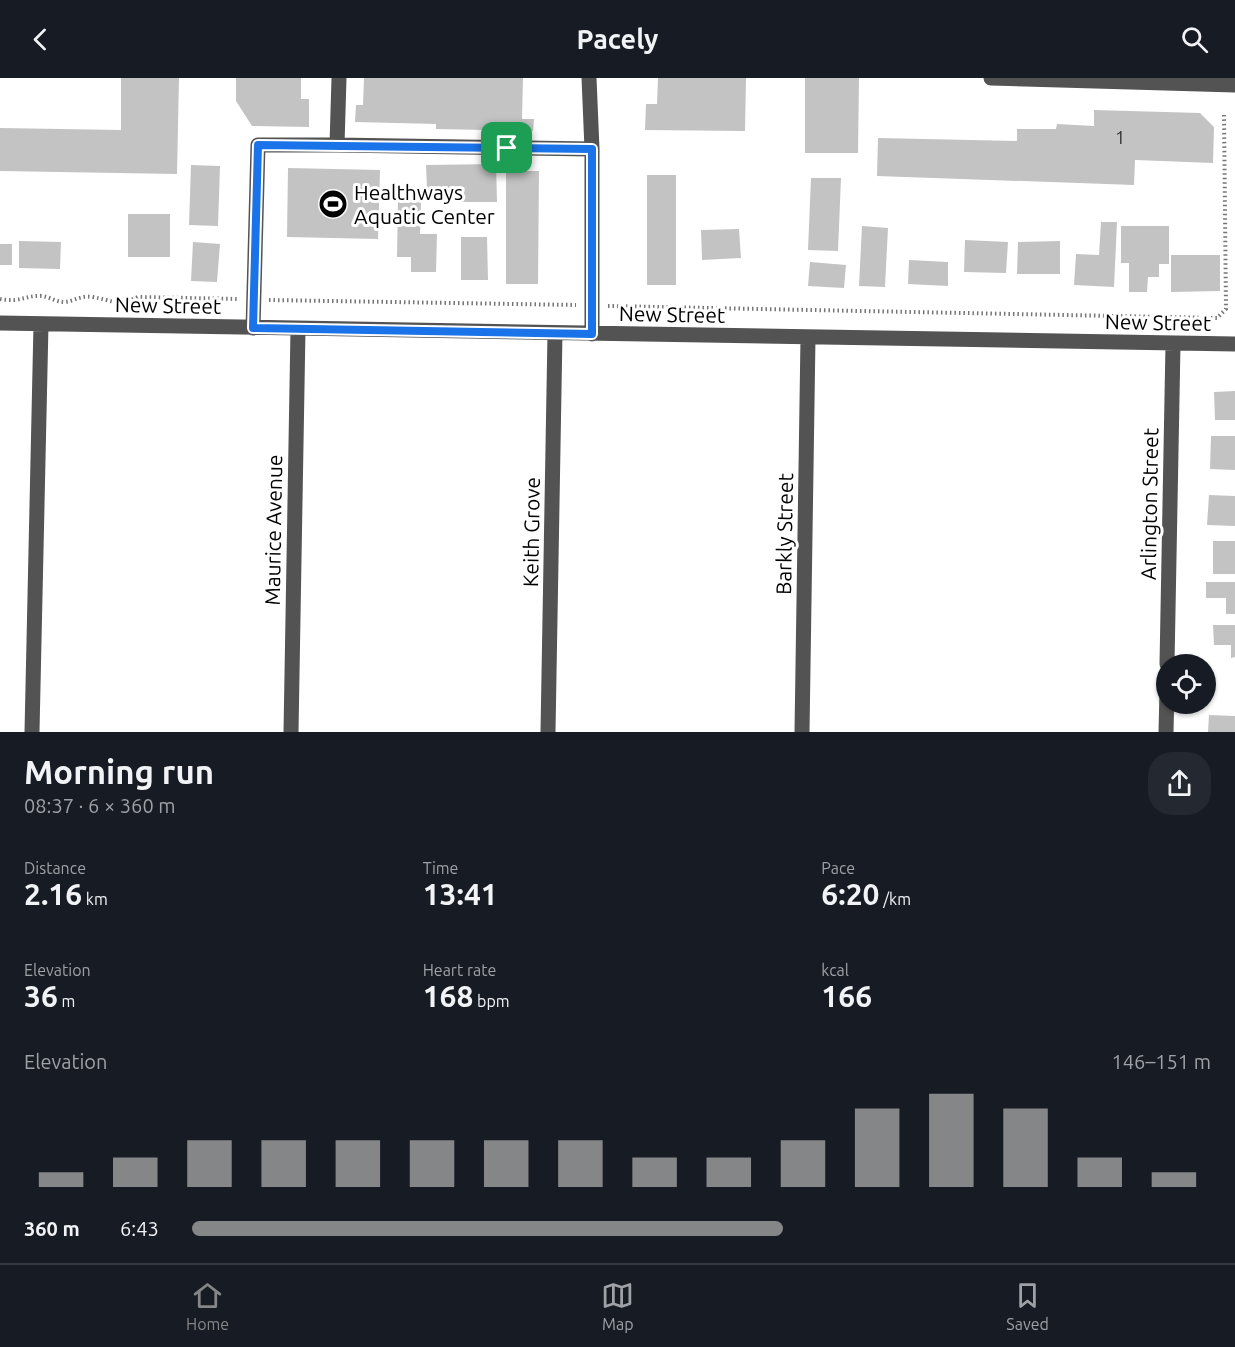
<!DOCTYPE html>
<html lang="en">
<head>
<meta charset="utf-8">
<style>
  body { margin:0; font-family:Ubuntu,sans-serif; background:#242831; color:#f1f3f6; height:100vh; display:flex; flex-direction:column; font-size:22px; white-space:nowrap }
  * { box-sizing:border-box; margin:0 }
  p { font-size:20px; color:#9ea1a6 }
  .icon { flex:none; width:33px; height:33px; fill:none; stroke:currentColor; stroke-width:2; stroke-linecap:round; stroke-linejoin:round }
  .map { position:relative; height:654px; overflow:hidden }
  .drawer { display:flex; flex-direction:column; background:#171b24; flex:1 }
  .drawer>* { flex:none }
  .buttons { position:absolute; left:1156px; top:576px; display:grid; gap:12px }
  .buttons a { display:grid; place-items:center; width:60px; height:60px; border-radius:50%; background:#171b24; box-shadow:0 2px 4px #0004; font-size:30px }
  .pin { position:absolute; display:grid; place-items:center; width:51px; height:51px; color:#fff; margin:-26px; border-radius:12px; box-shadow:0 3px 9px #0006 }
  .round { display:grid; place-items:center; flex:none; width:63px; height:63px; border-radius:24px; background:#242831 }
  .head { display:flex; align-items:center; justify-content:space-between; height:102px; padding:0 24px }
  h1 { font-size:33px; font-weight:600; line-height:45px }
  .metrics { display:grid; grid-template-columns:repeat(3,1fr); gap:9px; height:102px; padding:6px 24px }
  .metrics div { display:grid; align-content:center }
  .metrics b { font-size:30px; font-weight:600 }
  .metrics small { font-size:16px; font-weight:400 }
  .metrics p { font-size:16px }
  .chart { height:168px; padding:12px 24px }
  .chart p { display:flex; justify-content:space-between }
  .chart svg { width:100%; height:108px; margin-top:6px; stroke:#858687; stroke-width:6 }
  ul { padding:0 24px; list-style:none; font-size:20px }
  li { display:grid; grid-template-columns:96px 72px 1fr; align-items:center; height:45px }
  li i { height:15px; border-radius:8px; background:#858687 }
  header { display:flex; justify-content:space-between; align-items:center; height:78px; padding:0 24px; background:#171b24; font-size:27px; font-weight:600 }
  .menu { display:flex; justify-content:space-around; align-items:center; height:84px; border-top:2px solid #363941; background:#171b24; font-size:16px; color:#9ea1a6 }
  .menu a { display:grid; justify-items:center; gap:3px }
  .menu .current { color:#858687 }
  .map>svg:first-child { display:block }
</style>
</head>
<body>
<header><svg class="icon" aria-label="back" viewBox="0 0 24 24"><path d="M15 5l-7 7 7 7"/></svg>Pacely<svg class="icon" aria-label="search" viewBox="0 0 24 24"><circle cx="10" cy="10" r="6"/><path d="M15 15l6 6"/></svg></header>
<div class="map">
<svg width="1235" height="654" viewBox="0 0 1235 654">
  <rect width="100%" height="100%" fill="#fff"/>
  <path fill="#c3c3c3" d="M121,0H179L177,96L0,93V50L121,52Z
    M236,0H301V21H309V49L252,48L236,23Z
    M364,0H523L522,41H534L533,53L436,51V46L355,44L356,27H363Z
    M658,0H746L745,53L645,52L646,26H657Z
    M805,0H859L858,75H805Z
    M1094,32L1200,35L1214,49L1213,85L1135,82L1134,107L877,98L878,60L1017,63V51H1056L1057,46L1094,48Z
    M496,86L497,124H453L452,110H427L426,87Z
    M191,87L220,88L218,148L189,147Z
    M288,90L380,92L378,161L287,159Z
    M506,93H539L538,206H506Z
    M647,97H676V207H647Z
    M811,100H841L838,173L808,172Z
    M398,123L421,124L420,156H437L436,194H411V179H397Z
    M128,136H170V179H128Z
    M1101,144H1117L1114,209L1074,207L1076,176L1099,177Z
    M862,148L888,150L885,209L859,208Z
    M1121,148H1169V186H1159V199H1148L1147,214H1129V185H1121Z
    M739,151L741,180L702,182L701,152Z
    M461,159H487L488,202H461Z
    M965,162L1008,164L1006,195L964,194Z
    M19,163L61,164L60,191L19,190Z
    M1060,163V196H1017L1018,164Z
    M193,164L220,166L217,204L191,203Z
    M0,166H12V187H0Z
    M1171,177H1220V213L1171,214Z
    M909,182L948,184V208L908,206Z
    M810,184L846,187L844,210L808,208Z
    M1235,313V342H1215L1214,314Z
    M1211,358H1235V392L1210,391Z
    M1209,417L1235,418V448L1207,447Z
    M1213,463H1235V496H1213Z
    M1206,504H1235V536H1226V520H1206Z
    M1213,547H1235V579L1231,580V567H1214Z
    M1209,637L1235,638V654H1208Z"/>
  <g fill="none" stroke-linecap="round" stroke-linejoin="round">
    <path stroke="#757575" stroke-width="4" stroke-dasharray="1.5 3" stroke-linecap="butt" d="M0,221C5,222 10,222 14,222C24,221 32,217 42,218C50,219 56,224 65,224C74,223 82,217 92,219C113,222 116,229 138,219L238,221
      M269,222L576,227
      M608,228L1217,240L1226,231L1224,37"/>
    <path stroke="#535353" stroke-width="15" d="M339,0L337,67L592,71
      M589,0L592,71V256
      M991,0L1235,7
      M0,245L1235,266
      M253,250L258,67H337
      M1167,586L1173,266
      M32,654L41,246
      M291,654L298,251
      M548,654L555,255
      M802,654L808,259
      M1166,654L1167,613"/>
  </g>
  <g fill="none" stroke-linecap="round" stroke-linejoin="round">
    <g stroke="#fff" stroke-width="12">
      <path id="route" d="M258,67L592,71V256L253,250Z"/>
    </g>
    <use href="#route" stroke="#1a73e8" stroke-width="8"/>
  </g>
  <defs>
    <g id="stadium-disc" transform="scale(1.5)"><circle r="9.5" fill="#000" stroke="#fff"/><path d="M0-5a6.5 5 0 1 0 0 10a6.5 5 0 1 0 0-10ZM-3.5-1.8h7v3.6h-7Z" fill="#fff"/></g>
  </defs>
  <g fill-rule="evenodd">
    <use href="#stadium-disc" x="333" y="126"/>
  </g>
  <g text-anchor="middle" dominant-baseline="central" stroke-width="6" stroke-linejoin="round" paint-order="stroke">
    <g font-size="18" fill="#313131">
      <text x="1120" y="59">1</text>
    </g>
    <g font-size="21" fill="#000" stroke="#fff" text-anchor="start">
      <text x="354" y="114">Healthways<tspan x="354" dy="24">Aquatic Center</tspan></text>
    </g>
    <g font-size="21" fill="#000" stroke="#fff">
      <text transform="translate(168 227) rotate(1)">New Street</text>
      <text transform="translate(672 236) rotate(1)">New Street</text>
      <text transform="translate(1158 244) rotate(1)">New Street</text>
      <text transform="translate(1149 426) rotate(-89)">Arlington Street</text>
      <text transform="translate(273 452) rotate(-89)">Maurice Avenue</text>
      <text transform="translate(531 454) rotate(-89)">Keith Grove</text>
      <text transform="translate(784 456) rotate(-89)">Barkly Street</text>
    </g>
  </g>
</svg>
<div class="buttons">
<a><svg class="icon" aria-label="locate" viewBox="0 0 24 24"><circle cx="12" cy="12" r="6"/><path d="M12 2v4M12 18v4M2 12h4M18 12h4"/></svg></a>
</div>
<div class="pin" style="left:507px;top:70px;background:#1e9e55"><svg class="icon" aria-label="arrive" viewBox="0 0 24 24"><path d="M6 21V4h12l-3 4 3 4H6"/></svg></div>
</div>
<section class="drawer">
<div class="head"><div><h1>Morning run</h1><p>08:37 · 6 × 360 m</p></div><a class="round"><svg class="icon" aria-label="share" viewBox="0 0 24 24"><path d="M12 15V3M7 8l5-5 5 5M5 13v7h14v-7"/></svg></a></div>
<div class="metrics">
<div><p>Distance</p><b>2.16<small> km</small></b></div>
<div><p>Time</p><b>13:41</b></div>
<div><p>Pace</p><b>6:20<small> /km</small></b></div>
</div>
<div class="metrics">
<div><p>Elevation</p><b>36<small> m</small></b></div>
<div><p>Heart rate</p><b>168<small> bpm</small></b></div>
<div><p>kcal</p><b>166</b></div>
</div>
<div class="chart"><p><span>Elevation</span>146–151 m</p>
<svg viewBox="0 0 160 44" preserveAspectRatio="none"><path d="M5 44V38M15 44V32M25 44V25M35 44V25M45 44V25M55 44V25M65 44V25M75 44V25M85 44V32M95 44V32M105 44V25M115 44V12M125 44V6M135 44V12M145 44V32M155 44V38"/></svg>
</div>
<ul>
<li><b>360 m</b>6:43<i style="width:58%"></i></li>
</ul>
</section>
<nav class="menu">
<a class="current"><svg class="icon" aria-label="home" viewBox="0 0 24 24"><path d="M3 11l9-7 9 7M6 9v11h12V9"/></svg>Home</a>
<a><svg class="icon" aria-label="map" viewBox="0 0 24 24"><path d="M3 6l6-2 6 2 6-2v14l-6 2-6-2-6 2zM9 4v14M15 6v14"/></svg>Map</a>
<a><svg class="icon" aria-label="saved" viewBox="0 0 24 24"><path d="M7 4h10v16l-5-4-5 4z"/></svg>Saved</a>
</nav>
</body>
</html>
